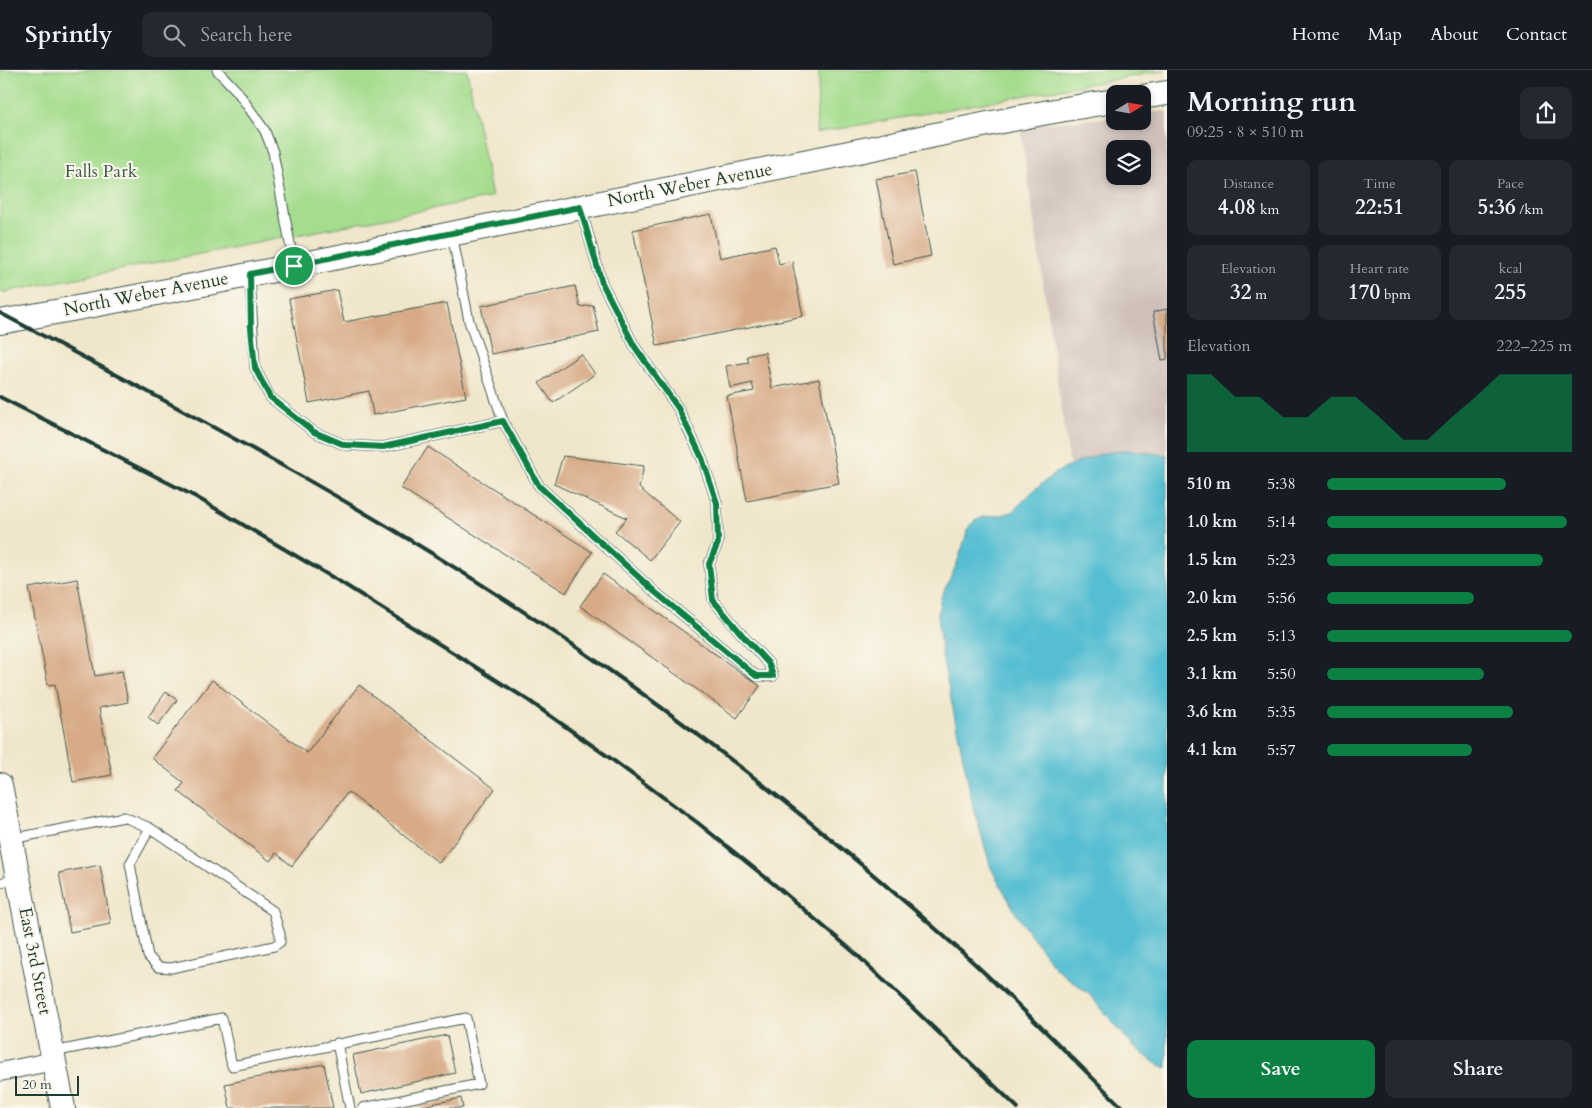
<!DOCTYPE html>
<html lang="en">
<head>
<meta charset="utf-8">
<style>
  body { margin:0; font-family:Cardo,serif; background:#242831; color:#f1f3f6; height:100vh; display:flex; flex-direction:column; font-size:19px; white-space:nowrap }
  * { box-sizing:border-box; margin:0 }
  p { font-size:16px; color:#9ea1a6 }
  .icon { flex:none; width:28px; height:28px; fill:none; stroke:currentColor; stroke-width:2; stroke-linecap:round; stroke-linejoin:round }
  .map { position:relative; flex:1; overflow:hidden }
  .drawer { display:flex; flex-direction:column; background:#171b24; width:425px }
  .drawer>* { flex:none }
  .needle { width:32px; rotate:79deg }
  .fabs { position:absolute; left:1106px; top:15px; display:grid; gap:10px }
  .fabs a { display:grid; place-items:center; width:45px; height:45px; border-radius:10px; background:#171b24; box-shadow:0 2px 8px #0003; font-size:25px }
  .scale { position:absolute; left:15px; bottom:12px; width:64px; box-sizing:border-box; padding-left:5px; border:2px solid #1f3d34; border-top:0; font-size:14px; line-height:18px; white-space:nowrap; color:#1f3d34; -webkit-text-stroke:4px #fbf7ec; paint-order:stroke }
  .pin { position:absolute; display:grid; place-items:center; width:42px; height:42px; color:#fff; margin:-21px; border:2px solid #fff; border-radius:50%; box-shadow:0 1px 5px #0007 }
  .round { display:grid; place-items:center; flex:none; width:52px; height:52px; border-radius:10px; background:#242831 }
  .overview { display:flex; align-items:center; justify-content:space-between; height:85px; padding:0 20px }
  h1 { font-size:28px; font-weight:800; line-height:38px }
  .metrics { display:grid; grid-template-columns:repeat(3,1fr); gap:8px; height:85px; padding:5px 20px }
  .metrics div { display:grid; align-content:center; border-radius:10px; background:#242831; text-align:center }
  .metrics b { font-size:21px; font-weight:800 }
  .metrics small { font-size:14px; font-weight:400 }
  .metrics p { font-size:14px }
  .chart { height:140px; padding:10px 20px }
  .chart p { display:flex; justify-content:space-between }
  .chart svg { width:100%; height:90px; margin-top:5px; fill:#0b8043; opacity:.7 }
  .action { display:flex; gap:10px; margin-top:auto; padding:10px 20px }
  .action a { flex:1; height:58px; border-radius:10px; background:#0b8043; color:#fff; font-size:20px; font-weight:800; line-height:58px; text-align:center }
  .action a+a { background:#242831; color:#f1f3f6 }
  ul { padding:0 20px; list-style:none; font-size:16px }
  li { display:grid; grid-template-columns:80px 60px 1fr; align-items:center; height:38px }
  li i { height:12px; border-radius:6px; background:#0b8043 }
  header { display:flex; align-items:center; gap:30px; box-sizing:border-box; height:70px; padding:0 25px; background:#171b24; border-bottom:1px solid #363941 }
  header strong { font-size:24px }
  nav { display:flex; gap:28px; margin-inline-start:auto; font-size:18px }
  .search { width:350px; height:45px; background:#242831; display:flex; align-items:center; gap:12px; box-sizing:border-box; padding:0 18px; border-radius:10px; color:#9ea1a6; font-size:19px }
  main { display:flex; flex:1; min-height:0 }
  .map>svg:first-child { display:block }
</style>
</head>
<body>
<header>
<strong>Sprintly</strong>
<div class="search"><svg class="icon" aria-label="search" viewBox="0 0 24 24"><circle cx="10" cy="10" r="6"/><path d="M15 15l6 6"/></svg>Search here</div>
<nav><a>Home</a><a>Map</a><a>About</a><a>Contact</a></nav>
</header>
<main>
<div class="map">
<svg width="1167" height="1038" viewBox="0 0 1167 1038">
  <rect width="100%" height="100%" fill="#fbf7ec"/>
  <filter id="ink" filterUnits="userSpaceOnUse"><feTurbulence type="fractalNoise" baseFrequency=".02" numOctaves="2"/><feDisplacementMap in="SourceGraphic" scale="10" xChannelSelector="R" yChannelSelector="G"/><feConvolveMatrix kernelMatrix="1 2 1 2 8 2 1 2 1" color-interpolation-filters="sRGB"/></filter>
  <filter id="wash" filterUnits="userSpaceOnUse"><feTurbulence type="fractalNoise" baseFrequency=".0096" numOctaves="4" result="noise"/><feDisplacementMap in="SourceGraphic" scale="20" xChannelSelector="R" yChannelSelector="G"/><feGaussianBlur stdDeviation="1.12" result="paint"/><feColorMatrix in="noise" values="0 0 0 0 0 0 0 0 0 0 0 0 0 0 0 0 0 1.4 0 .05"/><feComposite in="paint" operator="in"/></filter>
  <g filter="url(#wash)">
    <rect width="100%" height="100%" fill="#f0e6cb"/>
    <path fill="#cfc0ba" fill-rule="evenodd" d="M1167,41V561L1096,575L1020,55L1115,47V51H1142L1143,43ZM1115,79H1142V106H1115Z"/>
    <path fill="#a5dd8e" stroke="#628d61" d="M0,0H467L492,127L0,223Z
      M819,0H1167L816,63Z"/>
    <path fill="#55bed2" stroke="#3a7e83" d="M1127,380L1167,385V998L1155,993L1132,975L1089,924L1055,898L1018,847L991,798L973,736L942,586L939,560L938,543L941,527L956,496L969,457L976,450L984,447L1002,445L1012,442L1034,420L1057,402L1078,392L1104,383Z"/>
    <g id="blocks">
      <path fill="#d8ab87" d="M915,102L931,186L893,194L876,109Z
        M711,144L720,188L775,176L779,194L792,191L803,246L657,276L633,160Z
        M575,216L580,237L593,235L599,262L491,284L481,236Z
        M337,220L344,252L447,233L466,327L373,345L369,321L309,333L289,229Z
        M1167,239V289L1162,290L1153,242Z
        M765,282L772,318L819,309L839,413L747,431L727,326L754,321L752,313L730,318L726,296L749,292L747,286Z
        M581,284L595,304L553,333L539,313Z
        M428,377L592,482L566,523L401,418Z
        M563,386L644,396L639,418L680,452L650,490L615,461L627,448L554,414Z
        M603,504L760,616L737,648L580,536Z
        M77,509L95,606L122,601L128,632L99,638L112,705L73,712L55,614L48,615L29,518Z
        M212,610L307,683L359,615L495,719L439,793L348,722L292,796L276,783L270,791L178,721L184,713L152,688Z
        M166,622L177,630L158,655L148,647Z
        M100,795L111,854L70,862L59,803Z
        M447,965L455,1003L361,1024L353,985Z
        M324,994L333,1038H230L225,1014Z
        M461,1028L463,1038H418L417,1037Z"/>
    </g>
  </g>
  <g filter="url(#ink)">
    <use href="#blocks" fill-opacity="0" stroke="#3e564b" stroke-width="1"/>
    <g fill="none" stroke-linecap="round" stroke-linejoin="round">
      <g stroke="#3e564b" stroke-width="11">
        <path id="lane" d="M217,0L237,21L265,61L273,82L294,195
          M452,164L469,251L503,351L539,416L655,522L756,606H773L769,594L744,567L713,530L709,494L718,473L717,433L702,388L678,338L635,277L602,213L581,139
          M250,207L255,298L270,327L314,362L345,375L383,377L503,351
          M11,769L124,747L150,758L273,841L280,864V872L274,876L171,898L158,897L148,886L130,794L150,758
          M0,813L17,809
          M337,973L350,1038
          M53,982L222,948L232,996L466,948L479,1014L363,1038"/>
      </g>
      <g stroke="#3e564b" stroke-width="20">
        <path id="street" d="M0,1002L54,991"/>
      </g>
      <g stroke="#3e564b" stroke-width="26">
        <path id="secondary" d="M1142,27L1167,23
          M0,252C277,203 553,141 829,87C925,68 1019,45 1115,31
          M0,715L63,1038"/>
      </g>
      <use href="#lane" stroke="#fff" stroke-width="9"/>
      <use href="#street" stroke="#fff" stroke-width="18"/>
      <use href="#secondary" stroke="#fff" stroke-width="24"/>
      <path stroke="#1f3d34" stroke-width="4" d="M0,243C199,348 397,453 582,581C715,673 843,775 963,883C1018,933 1070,986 1123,1038
        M0,327L196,427L342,513L528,630L610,688L698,753L775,815L856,884L1018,1038"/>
    </g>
  </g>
  <g fill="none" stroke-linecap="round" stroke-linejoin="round" filter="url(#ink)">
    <g stroke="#fff" stroke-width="10">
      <path id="route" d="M580,137L602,213L635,277L678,338L702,388L717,433L718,473L709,494L713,530L744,567L769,594L773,606H756L655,522L539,416L503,351L383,377L345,375L314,362L270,327L255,298L251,258L250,204Z"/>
    </g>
    <use href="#route" stroke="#0b8043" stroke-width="6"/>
  </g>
  <g text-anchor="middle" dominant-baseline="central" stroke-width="4" stroke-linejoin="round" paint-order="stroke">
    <g font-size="18" fill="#3a5d46" stroke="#fbf7ec">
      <text x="101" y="101">Falls Park</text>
    </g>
    <g font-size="18" fill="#1f3d34" stroke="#fbf7ec">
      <text transform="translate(690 115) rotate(-11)">North Weber Avenue</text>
      <text transform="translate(146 224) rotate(-11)">North Weber Avenue</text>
      <text transform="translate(35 891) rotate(79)">East 3rd Street</text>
    </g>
  </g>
</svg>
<div class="fabs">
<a><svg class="needle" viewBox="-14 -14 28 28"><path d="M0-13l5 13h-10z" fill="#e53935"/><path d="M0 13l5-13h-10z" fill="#9ea1a6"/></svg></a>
<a><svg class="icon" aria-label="layers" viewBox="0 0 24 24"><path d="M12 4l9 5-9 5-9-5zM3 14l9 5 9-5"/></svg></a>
</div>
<div class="scale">20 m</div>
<div class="pin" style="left:294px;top:196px;background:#1e9e55"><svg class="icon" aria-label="arrive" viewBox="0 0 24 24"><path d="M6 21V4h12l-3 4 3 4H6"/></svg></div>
</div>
<section class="drawer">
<div class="overview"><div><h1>Morning run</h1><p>09:25 · 8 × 510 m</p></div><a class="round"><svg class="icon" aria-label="share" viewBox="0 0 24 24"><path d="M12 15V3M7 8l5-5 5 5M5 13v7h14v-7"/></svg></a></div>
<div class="metrics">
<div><p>Distance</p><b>4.08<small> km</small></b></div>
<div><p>Time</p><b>22:51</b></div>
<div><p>Pace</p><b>5:36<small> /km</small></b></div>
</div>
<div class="metrics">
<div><p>Elevation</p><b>32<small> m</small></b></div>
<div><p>Heart rate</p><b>170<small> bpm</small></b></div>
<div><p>kcal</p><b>255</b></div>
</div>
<div class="chart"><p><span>Elevation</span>222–225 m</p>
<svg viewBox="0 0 160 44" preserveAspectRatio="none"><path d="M0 44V6L10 6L20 17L30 17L40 27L50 27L60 17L70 17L80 27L90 38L100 38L110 27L120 17L130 6L140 6L150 6L160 6V44z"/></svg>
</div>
<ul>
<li><b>510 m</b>5:38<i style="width:73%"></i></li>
<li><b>1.0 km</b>5:14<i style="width:98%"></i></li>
<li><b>1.5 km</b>5:23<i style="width:88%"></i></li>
<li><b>2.0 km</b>5:56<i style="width:60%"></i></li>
<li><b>2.5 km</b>5:13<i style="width:100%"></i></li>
<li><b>3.1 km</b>5:50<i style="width:64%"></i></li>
<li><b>3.6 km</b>5:35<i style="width:76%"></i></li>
<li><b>4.1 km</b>5:57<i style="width:59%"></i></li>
</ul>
<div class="action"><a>Save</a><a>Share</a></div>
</section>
</main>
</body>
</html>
